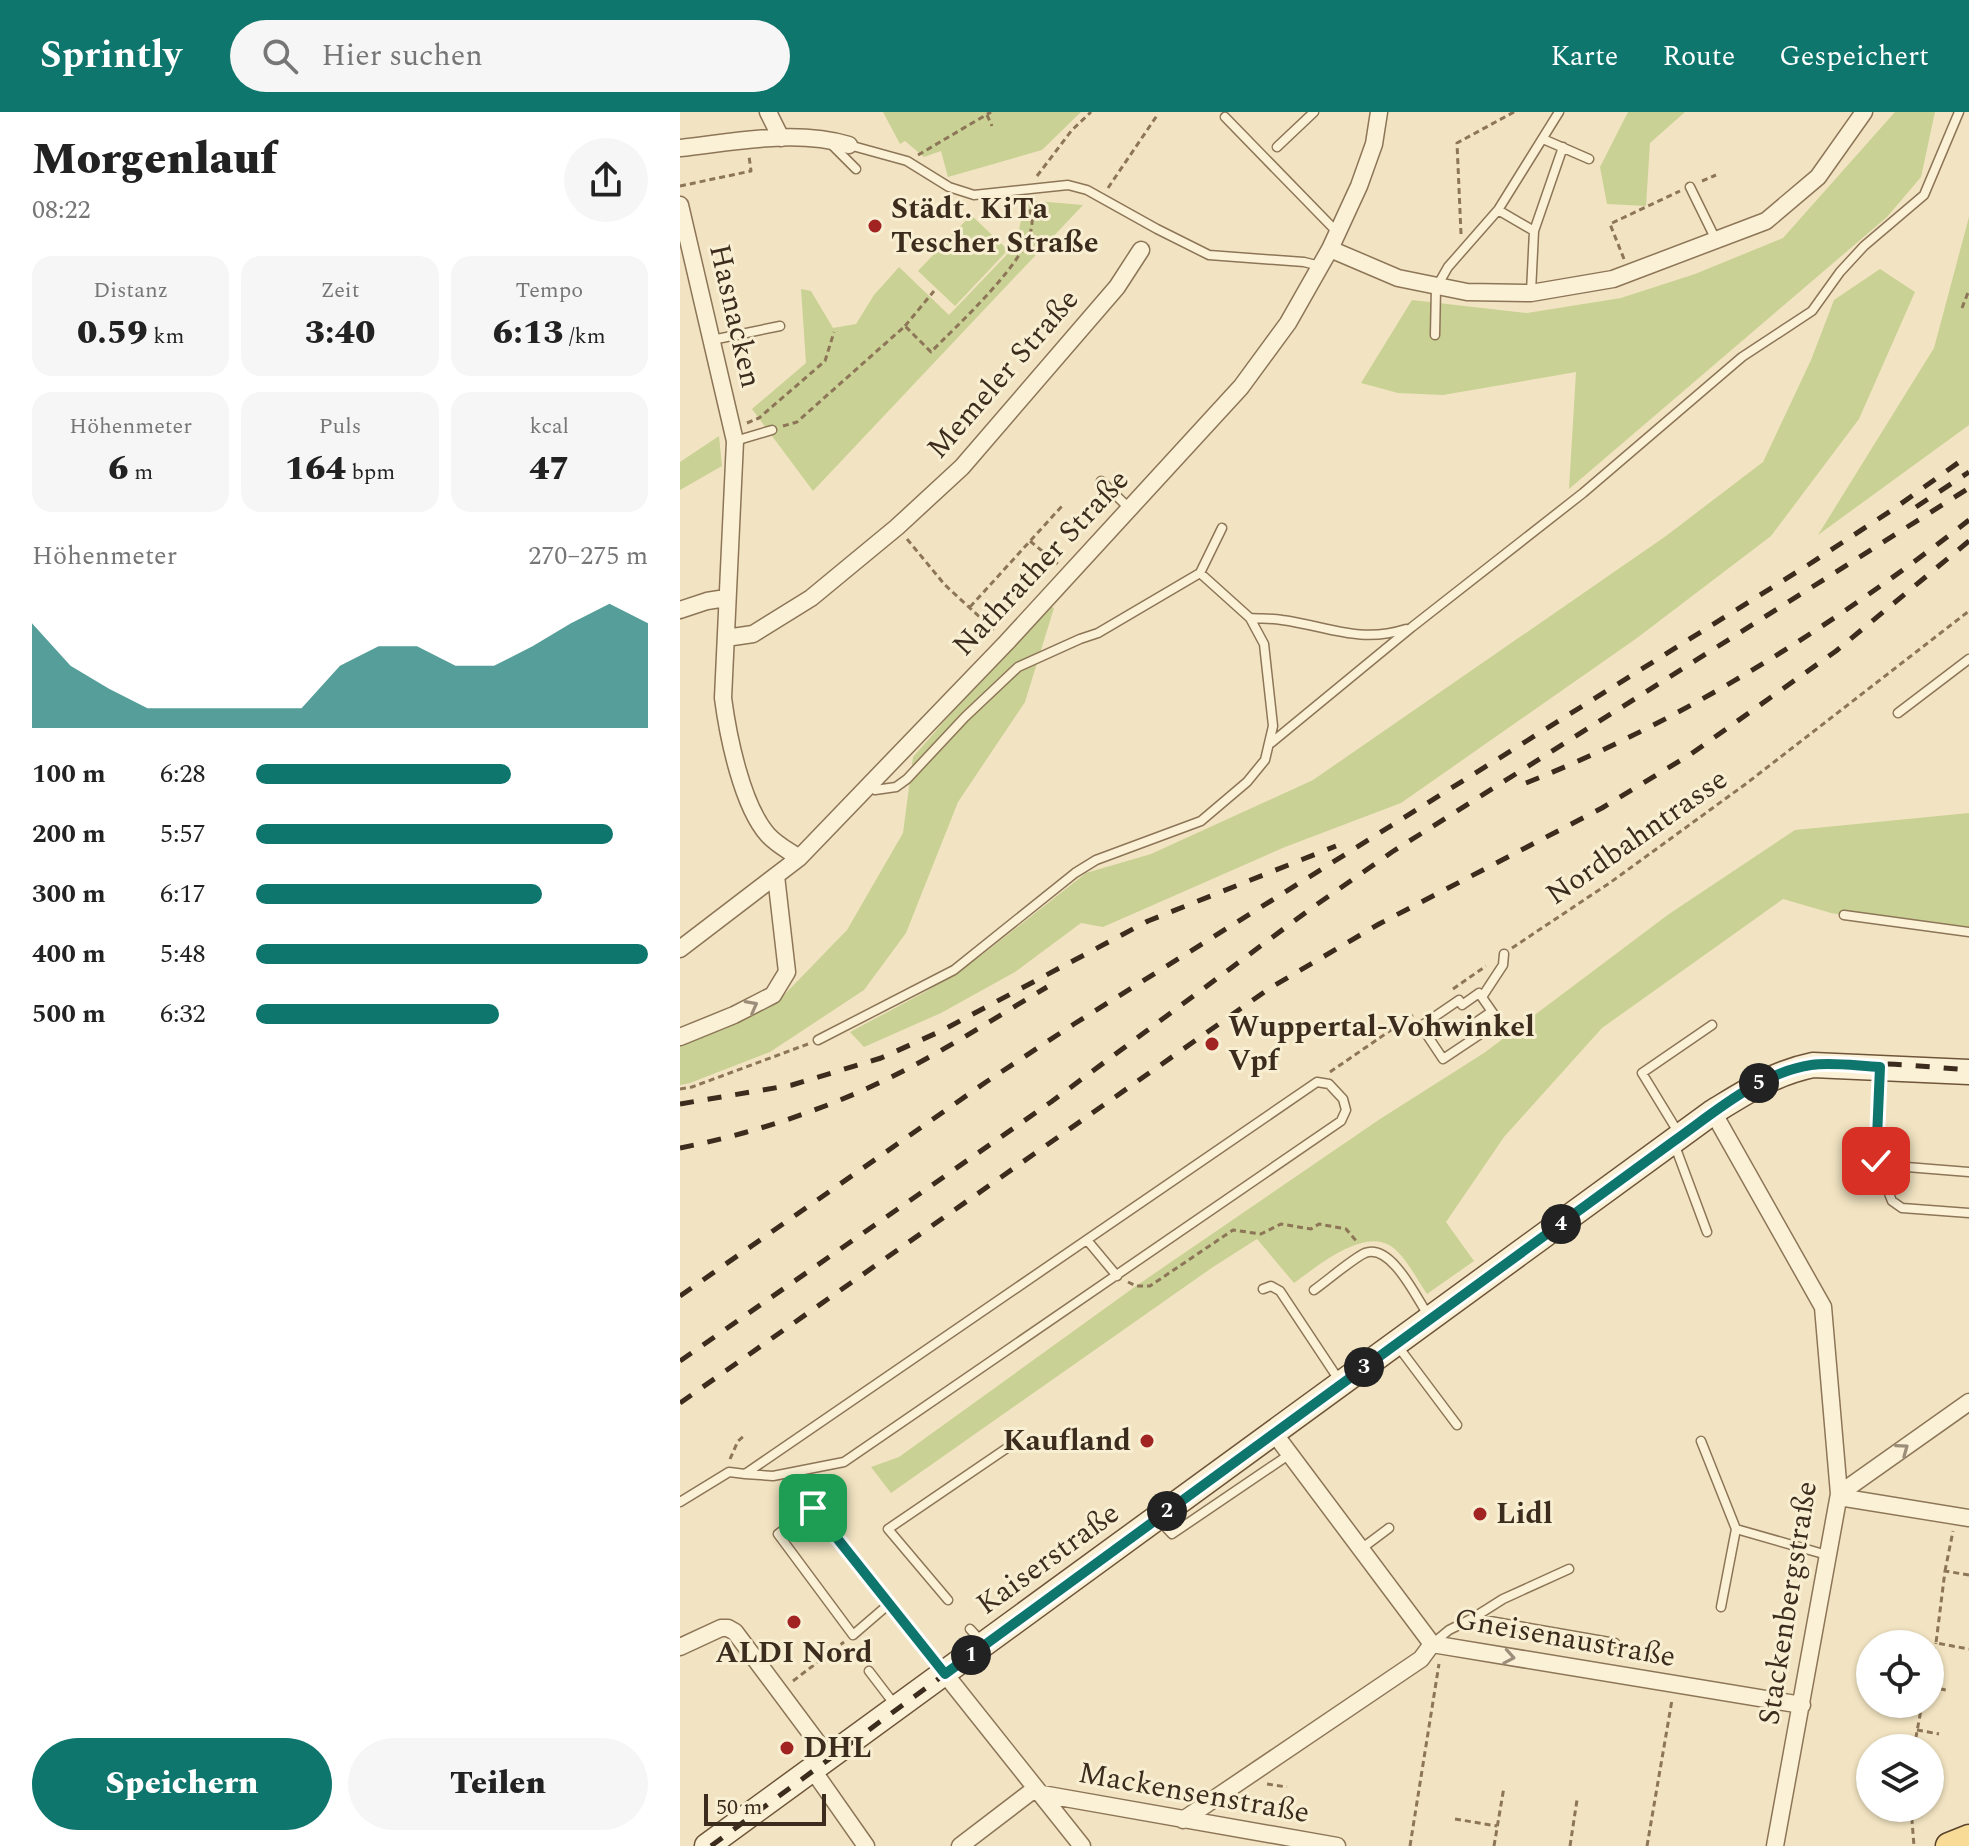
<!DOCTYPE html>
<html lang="de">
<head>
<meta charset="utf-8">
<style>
  body { margin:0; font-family:Spectral,serif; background:#f6f6f6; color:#222; height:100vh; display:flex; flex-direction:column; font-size:30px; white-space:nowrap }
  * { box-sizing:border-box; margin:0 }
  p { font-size:26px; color:#767676 }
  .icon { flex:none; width:44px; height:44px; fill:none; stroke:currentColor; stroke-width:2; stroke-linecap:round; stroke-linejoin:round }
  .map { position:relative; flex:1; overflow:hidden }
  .side { display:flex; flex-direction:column; background:#fff; width:680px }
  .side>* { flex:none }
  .tools { position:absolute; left:1176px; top:1518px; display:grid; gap:16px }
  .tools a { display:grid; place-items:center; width:88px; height:88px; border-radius:50%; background:#fff; box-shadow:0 2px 6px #0004; font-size:40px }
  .scale { position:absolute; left:24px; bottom:20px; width:122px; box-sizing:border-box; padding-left:8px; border:4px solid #3c2c1d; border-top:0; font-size:22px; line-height:28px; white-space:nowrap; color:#3c2c1d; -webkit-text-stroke:6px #f8eed2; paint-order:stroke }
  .pin { position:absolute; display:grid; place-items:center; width:68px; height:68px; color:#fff; margin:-34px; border-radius:16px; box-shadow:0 4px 12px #0006 }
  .km { position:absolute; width:40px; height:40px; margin:-20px; border-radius:50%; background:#222; color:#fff; font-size:22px; line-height:40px; text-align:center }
  .round { display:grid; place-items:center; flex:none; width:84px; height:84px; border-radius:42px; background:#f6f6f6 }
  .summary { display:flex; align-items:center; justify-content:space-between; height:136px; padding:0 32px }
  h1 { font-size:44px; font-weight:800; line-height:60px }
  .stats { display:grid; grid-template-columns:repeat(3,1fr); gap:12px; height:136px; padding:8px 32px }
  .stats div { display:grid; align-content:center; border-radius:20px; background:#f6f6f6; text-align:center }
  .stats b { font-size:34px; font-weight:800 }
  .stats small { font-size:22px; font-weight:400 }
  .stats p { font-size:22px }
  .chart { height:224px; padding:16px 32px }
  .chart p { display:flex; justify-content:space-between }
  .chart svg { width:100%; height:144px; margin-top:8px; fill:#0f766e; opacity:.7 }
  .action { display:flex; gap:16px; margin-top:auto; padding:16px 32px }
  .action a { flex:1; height:92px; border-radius:48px; background:#0f766e; color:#fff; font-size:32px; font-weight:800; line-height:92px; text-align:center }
  .action a+a { background:#f6f6f6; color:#222 }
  ul { padding:0 32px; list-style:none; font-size:26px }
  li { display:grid; grid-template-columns:128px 96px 1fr; align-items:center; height:60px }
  li i { height:20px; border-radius:10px; background:#0f766e }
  header { display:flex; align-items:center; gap:48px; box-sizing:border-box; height:112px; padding:0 40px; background:#0f766e; color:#fff }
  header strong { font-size:38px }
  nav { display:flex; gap:44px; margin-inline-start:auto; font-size:28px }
  .search { width:560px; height:72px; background:#f6f6f6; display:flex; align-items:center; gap:20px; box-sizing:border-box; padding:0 28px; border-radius:44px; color:#767676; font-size:30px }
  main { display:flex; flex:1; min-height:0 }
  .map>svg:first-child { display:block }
</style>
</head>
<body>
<header>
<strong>Sprintly</strong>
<div class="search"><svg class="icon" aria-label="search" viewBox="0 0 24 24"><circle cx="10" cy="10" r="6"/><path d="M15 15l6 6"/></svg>Hier suchen</div>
<nav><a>Karte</a><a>Route</a><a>Gespeichert</a></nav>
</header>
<main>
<section class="side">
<div class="summary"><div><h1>Morgenlauf</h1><p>08:22</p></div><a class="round"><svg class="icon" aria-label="share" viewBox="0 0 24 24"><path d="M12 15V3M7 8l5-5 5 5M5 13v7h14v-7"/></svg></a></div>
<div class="stats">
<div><p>Distanz</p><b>0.59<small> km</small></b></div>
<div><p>Zeit</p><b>3:40</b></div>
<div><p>Tempo</p><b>6:13<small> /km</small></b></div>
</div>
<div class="stats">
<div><p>Höhenmeter</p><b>6<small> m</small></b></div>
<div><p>Puls</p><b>164<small> bpm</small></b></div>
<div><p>kcal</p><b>47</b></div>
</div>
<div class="chart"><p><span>Höhenmeter</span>270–275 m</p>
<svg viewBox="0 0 160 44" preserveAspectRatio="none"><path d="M0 44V12L10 25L20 32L30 38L40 38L50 38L60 38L70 38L80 25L90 19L100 19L110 25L120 25L130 19L140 12L150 6L160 12V44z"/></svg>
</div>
<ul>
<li><b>100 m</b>6:28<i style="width:65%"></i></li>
<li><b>200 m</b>5:57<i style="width:91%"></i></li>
<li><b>300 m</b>6:17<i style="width:73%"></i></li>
<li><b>400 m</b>5:48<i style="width:100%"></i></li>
<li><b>500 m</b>6:32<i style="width:62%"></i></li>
</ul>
<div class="action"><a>Speichern</a><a>Teilen</a></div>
</section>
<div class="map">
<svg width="1289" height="1734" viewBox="0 0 1289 1734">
  <rect width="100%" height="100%" fill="#f2e4c2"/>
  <path fill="#c9d194" d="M203,0H401L362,38L268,65L261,39L244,45L225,29L220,32Z
    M948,0H1005L970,31L966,94L927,92L920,55Z
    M1215,0H1255L1241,65L1207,105L889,377L896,260L763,283L718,281L681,271L732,188L847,201L941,186L1015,162L1103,126Z
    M345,88L403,93L133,379L72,297L126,251L121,177L131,179L153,216L176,212L194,183L219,155L269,203L336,133Z
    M291,103L328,138L275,194L238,159Z
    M1289,105V313L1138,423L1254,236Z
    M1200,157L1235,180L1179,307L1091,424L957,526L721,691L605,735L423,815L401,811L335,860L261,901L184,935L170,920L245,880L302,843L406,761L471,742L633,668L986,424L1083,350L1131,248L1154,188Z
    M39,324L42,354L0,378V350Z
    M366,493L374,496L345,590L278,690L226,821L184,878L90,940L10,971L0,973V930L55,908L104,883L167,818L223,721L233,645Z
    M1289,701V823L1151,801L1103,787L922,916L824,1025L766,1110L794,1149L747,1182C737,1168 725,1142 709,1133C681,1117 635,1156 614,1171L577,1127L533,1155L211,1381L191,1355L219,1345L456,1174L700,1007L804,941L989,802L1115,718Z"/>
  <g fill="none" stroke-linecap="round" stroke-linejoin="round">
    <g stroke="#8d7557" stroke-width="11">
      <path id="service" d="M545,5L657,120
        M863,27L909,47
        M150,31L176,57
        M169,33L227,49L269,75L294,83L388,73L407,78L477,117L529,143L624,150L640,154
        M597,35L634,0
        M1010,75L1036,128
        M818,98L854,119L851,180
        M854,119L883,35
        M755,223L756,176L768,155L818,98L879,0
        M32,228L100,214
        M55,329L92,318
        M421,369L449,396
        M570,506C580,507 591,506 602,508C647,514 679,532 726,517
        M1218,601L1289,547
        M591,631L732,515L903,381L1062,245L1132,199L1160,160L1184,134L1244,83L1279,0
        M190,673L195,678L216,675L227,667L285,605L338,555L400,527L418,521L520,461L542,416
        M1164,803L1289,820
        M799,881L815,904L811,907L808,902L792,913L799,923L763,947L741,914L779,888L782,893Z
        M802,885L823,853L824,842
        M138,928L274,858L395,761L416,748L521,709L567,670L585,648L593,614L584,532L570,506L520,461
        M1200,959L1196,1049L1212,1089L1222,1096L1289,1101
        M998,1020L962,961L1032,913
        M995,1034L1027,1120
        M1196,1049L1214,1054L1289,1060
        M407,1128L437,1164
        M583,1177L591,1174L600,1179L659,1268
        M634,1178C647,1169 672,1147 685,1141C711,1131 736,1185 748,1203
        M717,1233L777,1313
        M1021,1329L1056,1417L1041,1495
        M0,1390L49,1360L65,1362L637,970L649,972L663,987L666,998L661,1009L164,1350L93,1364L65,1362
        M478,1407L492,1422L610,1342
        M1056,1417L1147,1443
        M681,1437L709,1416
        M268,1488L208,1417L327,1336
        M209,1492L133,1396L98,1422L173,1523L209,1492L262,1557
        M793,1506L823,1487L889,1457
        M290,1517L301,1529
        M752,1532L769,1518L793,1506L935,1531
        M189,1559L215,1593"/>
    </g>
    <g stroke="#8d7557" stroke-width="19">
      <path id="minor" d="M88,0L101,26
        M0,36C55,30 115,17 169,33
        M0,93L55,329L43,586C48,624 62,694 88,723C96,732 109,739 119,746
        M650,137L718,166L787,180L851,181L933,167L1086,109L1138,65L1184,0
        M0,498L27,489L46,486
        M46,526L73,522L131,486L217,415L282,355L437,175L461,138
        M0,837L119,746L327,530L561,275L608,211L650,137L679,74L694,32L699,0
        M0,925L54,903L93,883L107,860L96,764
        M1033,1000L1143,1195L1159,1382L1095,1734
        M594,1321L752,1532
        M1159,1382L1289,1290
        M1159,1385L1289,1406
        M752,1532L1122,1593
        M0,1535L41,1516H48L55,1520L149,1646
        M265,1562L402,1734
        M132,1657L186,1734
        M362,1682L657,1734
        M503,1708L741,1547L752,1532
        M280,1734L356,1676"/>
    </g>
    <g stroke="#6f553a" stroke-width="27">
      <path id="secondary" d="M27,1734L1033,1000C1066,980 1094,961 1133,953L1289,960"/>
    </g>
    <g stroke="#5a422c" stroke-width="29">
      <path id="primary" d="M1269,1734L1289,1726"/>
    </g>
    <path stroke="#8d7557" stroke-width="3" stroke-dasharray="6 4" stroke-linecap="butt" d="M307,3L312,14
      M238,43L311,0
      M357,64L392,18L411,0
      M1022,69L1036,63
      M0,74L71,59L69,44
      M428,76L478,2
      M781,122L777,31L834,0
      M944,147L930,112L1000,79
      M1282,196L1289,178
      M225,214L254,179
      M67,311L79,306L145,249L154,220
      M103,314L117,310L225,214L251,240C276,214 351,147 352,111C353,104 348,95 345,87
      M227,427L265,473L316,520
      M350,429L378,452
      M290,495L382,394
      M832,836L931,770L1067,671L1289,499
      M773,877L806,854
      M650,960L733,903
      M0,977L12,975L128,932
      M448,1170L456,1174H470L553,1118L581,1122L601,1112L631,1117L639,1112L666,1117L678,1131
      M50,1347L58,1329L64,1324
      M1265,1459L1273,1419
      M1289,1463L1265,1459L1256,1531L1289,1537
      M1250,1551L1256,1531
      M113,1569L164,1530
      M1250,1575L1266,1578
      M1237,1618L1259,1622
      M1234,1636L1242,1592
      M1250,1666L1252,1667
      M587,1672L607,1675
      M1231,1696L1234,1734
      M775,1707L817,1714
      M730,1734L759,1552
      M814,1734L824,1675
      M890,1734L897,1688
      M967,1734L992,1588"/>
    <use href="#service" stroke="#fbf1d6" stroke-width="8"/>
    <use href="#minor" stroke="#fbf1d6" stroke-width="16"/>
    <use href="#secondary" stroke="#fbf1d6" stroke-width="24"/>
    <use href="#primary" stroke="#f8db96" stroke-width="26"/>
    <path stroke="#3c2c1d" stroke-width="5" stroke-dasharray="14 14" stroke-linecap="butt" d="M1236,395L1289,360
      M846,671C1007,607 1153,514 1289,408
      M0,992L112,973L201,946L261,919L468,809L656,734
      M0,1036C70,1022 138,1000 203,969C260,942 313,907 367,875
      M0,1184L306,970L394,912L1128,453L1215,396L1289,343
      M0,1249L371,990L633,795L712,740L1289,376
      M0,1291L590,876L699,812L922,696L1011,642L1156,539L1289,429
      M31,1734L960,1051C993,1027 1025,1000 1061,980C1131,940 1212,952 1289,958"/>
  </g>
  <defs><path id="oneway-chevron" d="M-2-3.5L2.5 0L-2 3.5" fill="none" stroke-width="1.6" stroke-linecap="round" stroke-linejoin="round" transform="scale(2)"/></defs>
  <g stroke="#9c8e7a">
    <use href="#oneway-chevron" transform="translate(72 894) rotate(-28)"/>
    <use href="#oneway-chevron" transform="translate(1223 1337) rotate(-36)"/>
    <use href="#oneway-chevron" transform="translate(829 1545) rotate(10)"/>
  </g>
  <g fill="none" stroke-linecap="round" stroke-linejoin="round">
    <g stroke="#fff" stroke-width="16">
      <path id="route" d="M133,1396L265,1562L994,1029C1035,1000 1079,961 1131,953C1153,950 1177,954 1200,955L1196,1049"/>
    </g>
    <use href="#route" stroke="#0f766e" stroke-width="10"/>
  </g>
  <g fill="#a12322" stroke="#f8eed2" stroke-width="3">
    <circle cx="195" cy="114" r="8"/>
    <circle cx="532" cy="932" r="8"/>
    <circle cx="467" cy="1329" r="8"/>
    <circle cx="800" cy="1402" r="8"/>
    <circle cx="114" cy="1510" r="8"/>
    <circle cx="107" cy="1636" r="8"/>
  </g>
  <g text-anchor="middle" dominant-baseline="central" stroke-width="6" stroke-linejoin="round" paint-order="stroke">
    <g font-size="30" font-weight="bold" fill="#3c2c1d" stroke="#f8eed2" text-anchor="start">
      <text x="211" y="97">Städt. KiTa<tspan x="211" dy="34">Tescher Straße</tspan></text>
      <text x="548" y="915">Wuppertal-Vohwinkel<tspan x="548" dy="34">Vpf</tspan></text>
      <text x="451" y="1329" text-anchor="end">Kaufland</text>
      <text x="816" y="1402">Lidl</text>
      <text x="114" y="1541" text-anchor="middle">ALDI Nord</text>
      <text x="123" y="1636">DHL</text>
    </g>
    <g font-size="30" fill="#3c2c1d" stroke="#f8eed2">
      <text transform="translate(55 204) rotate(77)">Hasnacken</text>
      <text transform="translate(323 262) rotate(-49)">Memeler Straße</text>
      <text transform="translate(361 451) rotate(-47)">Nathrather Straße</text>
      <text transform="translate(957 725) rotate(-35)">Nordbahntrasse</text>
      <text transform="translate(368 1447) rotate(-36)">Kaiserstraße</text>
      <text transform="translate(1108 1491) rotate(-81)">Stackenbergstraße</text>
      <text transform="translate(885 1526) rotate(10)">Gneisenaustraße</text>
      <text transform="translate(514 1681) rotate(10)">Mackensenstraße</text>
    </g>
  </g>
</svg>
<div class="tools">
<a><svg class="icon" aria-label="locate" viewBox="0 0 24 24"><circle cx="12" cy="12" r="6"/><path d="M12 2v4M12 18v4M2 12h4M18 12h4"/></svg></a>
<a><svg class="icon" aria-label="layers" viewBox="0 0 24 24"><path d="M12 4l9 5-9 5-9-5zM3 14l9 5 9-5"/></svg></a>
</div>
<div class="scale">50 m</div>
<div class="pin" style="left:133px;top:1396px;background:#1e9e55"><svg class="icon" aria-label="arrive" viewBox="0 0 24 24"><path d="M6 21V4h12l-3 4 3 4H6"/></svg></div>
<div class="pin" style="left:1196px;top:1049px;background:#d93025"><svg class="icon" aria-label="check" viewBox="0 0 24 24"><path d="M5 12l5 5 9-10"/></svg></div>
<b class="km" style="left:291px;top:1543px">1</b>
<b class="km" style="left:487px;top:1399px">2</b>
<b class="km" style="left:684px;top:1255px">3</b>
<b class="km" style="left:881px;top:1112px">4</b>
<b class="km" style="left:1079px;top:971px">5</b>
</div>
</main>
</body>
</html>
